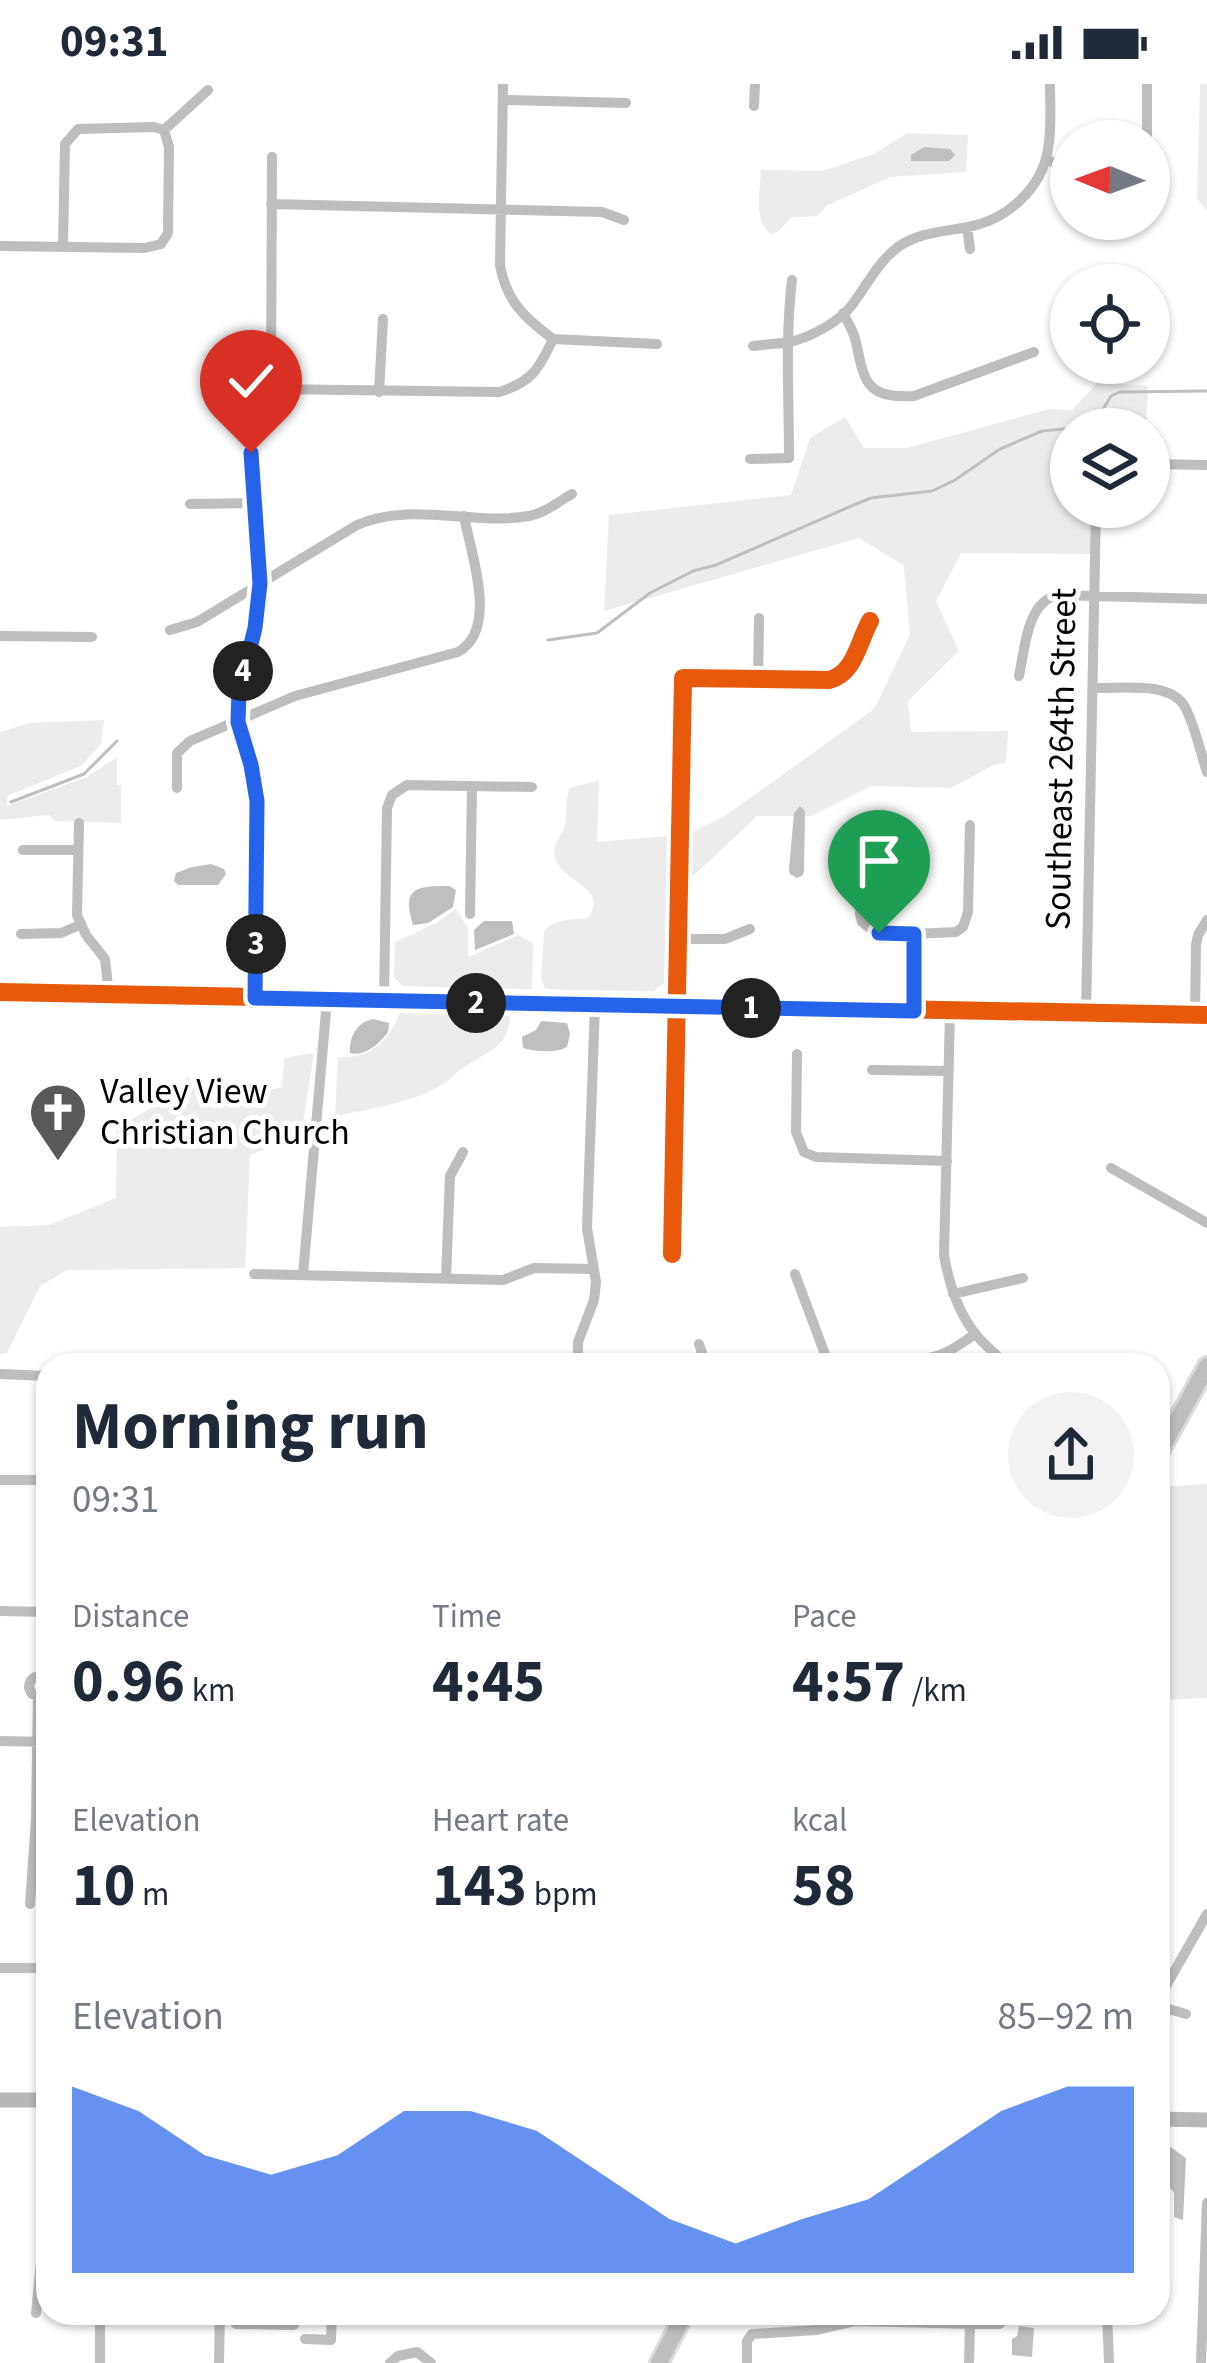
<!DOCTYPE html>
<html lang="en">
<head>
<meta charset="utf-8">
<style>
  body { margin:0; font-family:"Source Sans 3",sans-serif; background:#f2f2f3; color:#1f2937; height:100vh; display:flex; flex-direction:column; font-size:45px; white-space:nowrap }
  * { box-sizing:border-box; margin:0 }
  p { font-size:39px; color:#747a83 }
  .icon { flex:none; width:66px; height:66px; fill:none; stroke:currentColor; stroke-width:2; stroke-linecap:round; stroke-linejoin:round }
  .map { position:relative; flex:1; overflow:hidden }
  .side { position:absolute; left:36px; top:1269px; width:1134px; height:972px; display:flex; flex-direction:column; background:#fff; border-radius:36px; box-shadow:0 3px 9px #0004 }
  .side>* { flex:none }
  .needle { width:78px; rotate:271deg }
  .tools { position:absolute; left:1050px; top:36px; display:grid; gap:24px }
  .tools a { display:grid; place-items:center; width:120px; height:120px; border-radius:50%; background:#fff; box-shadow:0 3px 9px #0004; font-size:60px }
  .pin { position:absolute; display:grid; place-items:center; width:102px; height:102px; color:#fff; margin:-123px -51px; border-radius:50% 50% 50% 0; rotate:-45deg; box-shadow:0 0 12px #0007 }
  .pin .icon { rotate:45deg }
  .km { position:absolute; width:60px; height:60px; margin:-30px; border-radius:50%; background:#222; color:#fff; font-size:33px; line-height:60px; text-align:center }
  .round { display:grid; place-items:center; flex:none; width:126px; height:126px; border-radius:63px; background:#f2f2f3 }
  .summary { display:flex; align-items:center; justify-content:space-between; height:204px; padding:0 36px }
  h1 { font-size:66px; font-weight:700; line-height:90px }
  .metrics { display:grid; grid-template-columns:repeat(3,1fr); gap:18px; height:204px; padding:12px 36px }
  .metrics div { display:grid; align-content:center }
  .metrics b { font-size:60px; font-weight:700 }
  .metrics small { font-size:33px; font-weight:400 }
  .metrics p { font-size:33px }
  .chart { height:336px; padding:24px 36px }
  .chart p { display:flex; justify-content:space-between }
  .chart svg { width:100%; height:216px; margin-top:12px; fill:#2563eb; opacity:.7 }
  .status { display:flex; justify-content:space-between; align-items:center; height:84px; padding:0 60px; background:#fff; direction:ltr }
  .status svg { height:33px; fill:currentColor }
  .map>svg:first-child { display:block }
</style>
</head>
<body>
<div class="status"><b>09:31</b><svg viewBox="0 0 49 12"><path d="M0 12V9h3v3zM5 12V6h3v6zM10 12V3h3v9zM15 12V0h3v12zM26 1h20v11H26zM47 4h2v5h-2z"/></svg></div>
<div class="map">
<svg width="1207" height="2279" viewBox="0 0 1207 2279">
  <rect width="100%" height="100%" fill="#fff"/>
  <path fill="#ececec" d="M1200,0H1207V127L1197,115Z
    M907,49L968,51L966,88L890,93L826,122L818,132L792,133L778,148L771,150C753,137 760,107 761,86L822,87L874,70Z
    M1098,298L1148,302L1146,345H1071V423H1096V470L961,469L936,517L959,567L908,617L911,648L1008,647L1006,679L994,681L951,704L871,702L811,732H757L687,798L689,750L725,732L874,625L910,551L904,482L859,454L604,527L609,431L791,411L810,354L845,333L864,364H907L1049,325L1072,326Z
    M104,636L101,660L81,682L7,712V722L87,693L117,673V701H121V739L55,737L49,731L0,736V648L29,639Z
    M599,696L597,758L669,752L664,899L653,908L550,907L544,903L541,894L544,848C552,834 573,836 588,834C609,804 565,799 556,776C550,761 561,755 565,741C568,728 564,717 570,704Z
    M456,825L468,844V873L518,851L533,859L532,906L402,902L394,893L395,858L436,839Z
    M400,929L510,932C509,961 492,966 469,980C458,986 450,997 438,1003C408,1020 368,1025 335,1032L338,973C371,975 388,958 400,929Z
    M314,969L301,1052L250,1071L245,1184L67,1186L40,1202L7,1269L0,1270V1143L49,1141L116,1114L117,1044L161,1018L180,1017L187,992L214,1025L243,1012L282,1003L284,974Z
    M1207,1400V1614L1158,1616V1403Z"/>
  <path fill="#bfbfbf" d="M924,63L950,65L955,71L949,77H911V71Z
    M800,722L805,727L804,786L803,791L797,794L790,790L789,786L794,729Z
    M211,780L224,785L226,790L218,801H178L174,797L176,789L192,783Z
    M449,802L456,806L453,823L428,839L413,841C401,803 417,802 449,802Z
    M484,837H512L514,850L475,866L474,846Z
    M373,935L389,939L388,948C379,960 365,973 350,969C349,953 357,938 373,935Z
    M541,937L567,939L570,950L567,963C556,969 536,968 523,964L522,953L536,946Z
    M1158,2061L1169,2062L1186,2074L1183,2136L1174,2133V2109L1158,2088L1160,2078Z
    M1019,2242L1034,2244L1032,2273L1012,2271V2255L1017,2252Z"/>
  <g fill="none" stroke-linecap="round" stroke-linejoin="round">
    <path stroke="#bfbfbf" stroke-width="3" d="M548,556L597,549L650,509L693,487L716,481L856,420L871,414L932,407L955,396L1000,365L1042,347L1087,343L1096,337L1111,312L1120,308L1207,307
      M11,718L84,690L117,657"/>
    <g stroke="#dbdbdb" stroke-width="22">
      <path id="primary" d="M1158,1371L1207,1282
        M659,2279L685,2229"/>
    </g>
    <path stroke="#bebebe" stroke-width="10" d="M503,0L500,181C506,217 525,234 553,255
      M504,16L626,19
      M754,22L755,0
      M1147,57V0
      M272,73L271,305L499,308C532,298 539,285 553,255
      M1046,76L1071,83
      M271,120L602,128L624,136
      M967,143L970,165
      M0,162L145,164L161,160L168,149L169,63L164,46
      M63,162L65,60L78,45L154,43L164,46L208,6
      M843,229C848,239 854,248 856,258C864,297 866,315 914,312L1034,268
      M553,255L657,260
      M753,262C765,260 778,260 790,258C811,253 839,238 852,221C868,200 877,179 898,163C920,148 942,148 968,143C1006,136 1042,105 1048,65C1052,44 1050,21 1050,0
      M379,308L383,235
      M251,369L260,499L255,543L239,607L238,637L251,681L257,717L255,914
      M750,375L789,374C789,315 785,254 792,196
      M1149,380L1207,381
      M190,420L256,419
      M170,546L197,538L357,441C412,417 472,442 529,432C545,429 558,418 572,410
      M0,552L92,553
      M1019,592C1025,565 1026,521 1056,511L1207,515
      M758,595L759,534
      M1093,604C1119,605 1170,596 1185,623C1195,642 1200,667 1207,688
      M177,704V669L190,657L295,612L458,568C499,545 471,471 464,432
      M79,739L77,831L86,851L105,875L109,911
      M23,766H78
      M871,793L861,809L860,830L862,838L873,847L914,850L956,848L963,843L968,828L970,741
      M470,830L472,702
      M21,850L61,849L80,841
      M677,855H725L750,845
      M384,917L387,724L392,711L407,701L532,703
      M914,927V850
      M950,928L944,1171C949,1200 958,1230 978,1253C987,1263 997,1271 1006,1281
      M1086,929L1096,423
      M1195,931L1196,861L1198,851L1207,836
      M797,970L796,1048L804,1068L816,1073L947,1077
      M872,986L949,987
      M1111,1084L1207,1139
      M672,1170L683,594L829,596C855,589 858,559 870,537
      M254,1190L503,1196L534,1184L594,1185
      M795,1190L829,1281
      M303,1191L327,916
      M446,1194L450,1092L463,1068
      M953,1210L1023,1194
      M699,1260L706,1281
      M578,1281V1258L594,1216L596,1198L587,1144L595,921
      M839,1281C872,1274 910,1281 940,1271C953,1266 964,1258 975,1250
      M0,1290L48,1292
      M0,1396H48
      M0,1527L48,1528
      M48,1599L42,1593C34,1591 29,1596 29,1604L32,1610L38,1612L48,1605
      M0,1657L48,1658
      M1158,1670L1162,1671
      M30,1820L36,1735L38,1612
      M0,1884H48
      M1158,1916L1207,1830
      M1158,1922L1186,1930
      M36,2229L48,2107
      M236,2229V2240L294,2241
      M1107,2229L1109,2279
      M970,2240H1000
      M305,2255L331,2256L332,2229
      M100,2279V2229
      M219,2279L220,2229
      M390,2279L398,2272L417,2268L431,2279
      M747,2279V2257L752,2250L817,2246L856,2237L970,2240L969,2279
      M1201,2279L1207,2119"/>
    <path stroke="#b8b8b8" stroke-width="15" d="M0,908L1207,931
      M0,2016H48
      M1158,2035L1207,2036"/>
    <use href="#primary" stroke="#bebebe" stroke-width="16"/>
    <g stroke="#fff" stroke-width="26">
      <path id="cycleway" d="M0,908L1207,931
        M672,1170L683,594L829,596C855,589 858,559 870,537"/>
    </g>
    <use href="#cycleway" stroke="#e8590c" stroke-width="18"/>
  </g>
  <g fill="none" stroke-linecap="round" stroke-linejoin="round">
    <g stroke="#fff" stroke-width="24">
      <path id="route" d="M251,369L260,499L255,544L239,608L238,638L251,681L257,717L255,914L914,927V850L879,849"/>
    </g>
    <use href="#route" stroke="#2563eb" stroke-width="15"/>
  </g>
  <defs>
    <g id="church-pin" transform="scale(3)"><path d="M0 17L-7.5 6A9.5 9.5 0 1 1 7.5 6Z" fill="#595959" stroke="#fff"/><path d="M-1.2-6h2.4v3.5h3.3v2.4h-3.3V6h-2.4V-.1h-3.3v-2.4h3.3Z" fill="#fff"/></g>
  </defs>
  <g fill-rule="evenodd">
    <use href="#church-pin" x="58" y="1028"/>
  </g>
  <g text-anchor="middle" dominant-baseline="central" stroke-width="10" stroke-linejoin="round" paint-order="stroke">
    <g font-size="36" fill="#000" stroke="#fff">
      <text transform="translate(1061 675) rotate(-89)">Southeast 264th Street</text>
    </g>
    <g font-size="36" fill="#000" stroke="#fff" text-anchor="start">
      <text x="100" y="1007">Valley View<tspan x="100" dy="41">Christian Church</tspan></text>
    </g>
  </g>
</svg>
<div class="tools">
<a><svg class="needle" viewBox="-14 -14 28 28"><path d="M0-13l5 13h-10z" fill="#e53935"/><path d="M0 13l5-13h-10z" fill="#747a83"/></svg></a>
<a><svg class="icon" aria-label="locate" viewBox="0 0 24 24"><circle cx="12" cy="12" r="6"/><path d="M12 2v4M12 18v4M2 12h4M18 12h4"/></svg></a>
<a><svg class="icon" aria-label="layers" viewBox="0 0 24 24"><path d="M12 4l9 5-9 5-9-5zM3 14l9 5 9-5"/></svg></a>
</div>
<div class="pin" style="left:879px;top:849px;background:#1e9e55"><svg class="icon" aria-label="arrive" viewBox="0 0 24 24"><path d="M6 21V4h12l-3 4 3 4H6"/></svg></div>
<div class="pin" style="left:251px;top:369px;background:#d93025"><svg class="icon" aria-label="check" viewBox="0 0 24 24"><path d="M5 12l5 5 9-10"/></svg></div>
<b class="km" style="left:751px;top:924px">1</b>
<b class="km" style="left:476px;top:919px">2</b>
<b class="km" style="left:256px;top:860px">3</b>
<b class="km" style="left:243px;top:587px">4</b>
<section class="side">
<div class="summary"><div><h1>Morning run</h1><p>09:31</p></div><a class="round"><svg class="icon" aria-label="share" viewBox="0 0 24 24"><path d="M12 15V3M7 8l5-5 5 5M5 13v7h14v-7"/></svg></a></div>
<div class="metrics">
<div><p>Distance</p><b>0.96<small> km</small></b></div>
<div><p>Time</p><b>4:45</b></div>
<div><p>Pace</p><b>4:57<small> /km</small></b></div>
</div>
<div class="metrics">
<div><p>Elevation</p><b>10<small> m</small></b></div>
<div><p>Heart rate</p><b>143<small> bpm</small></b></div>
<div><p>kcal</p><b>58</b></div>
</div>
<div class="chart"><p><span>Elevation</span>85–92 m</p>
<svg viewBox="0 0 160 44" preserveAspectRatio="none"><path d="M0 44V6L10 11L20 20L30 24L40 20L50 11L60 11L70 15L80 24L90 33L100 38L110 33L120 29L130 20L140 11L150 6L160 6V44z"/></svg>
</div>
</section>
</div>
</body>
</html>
